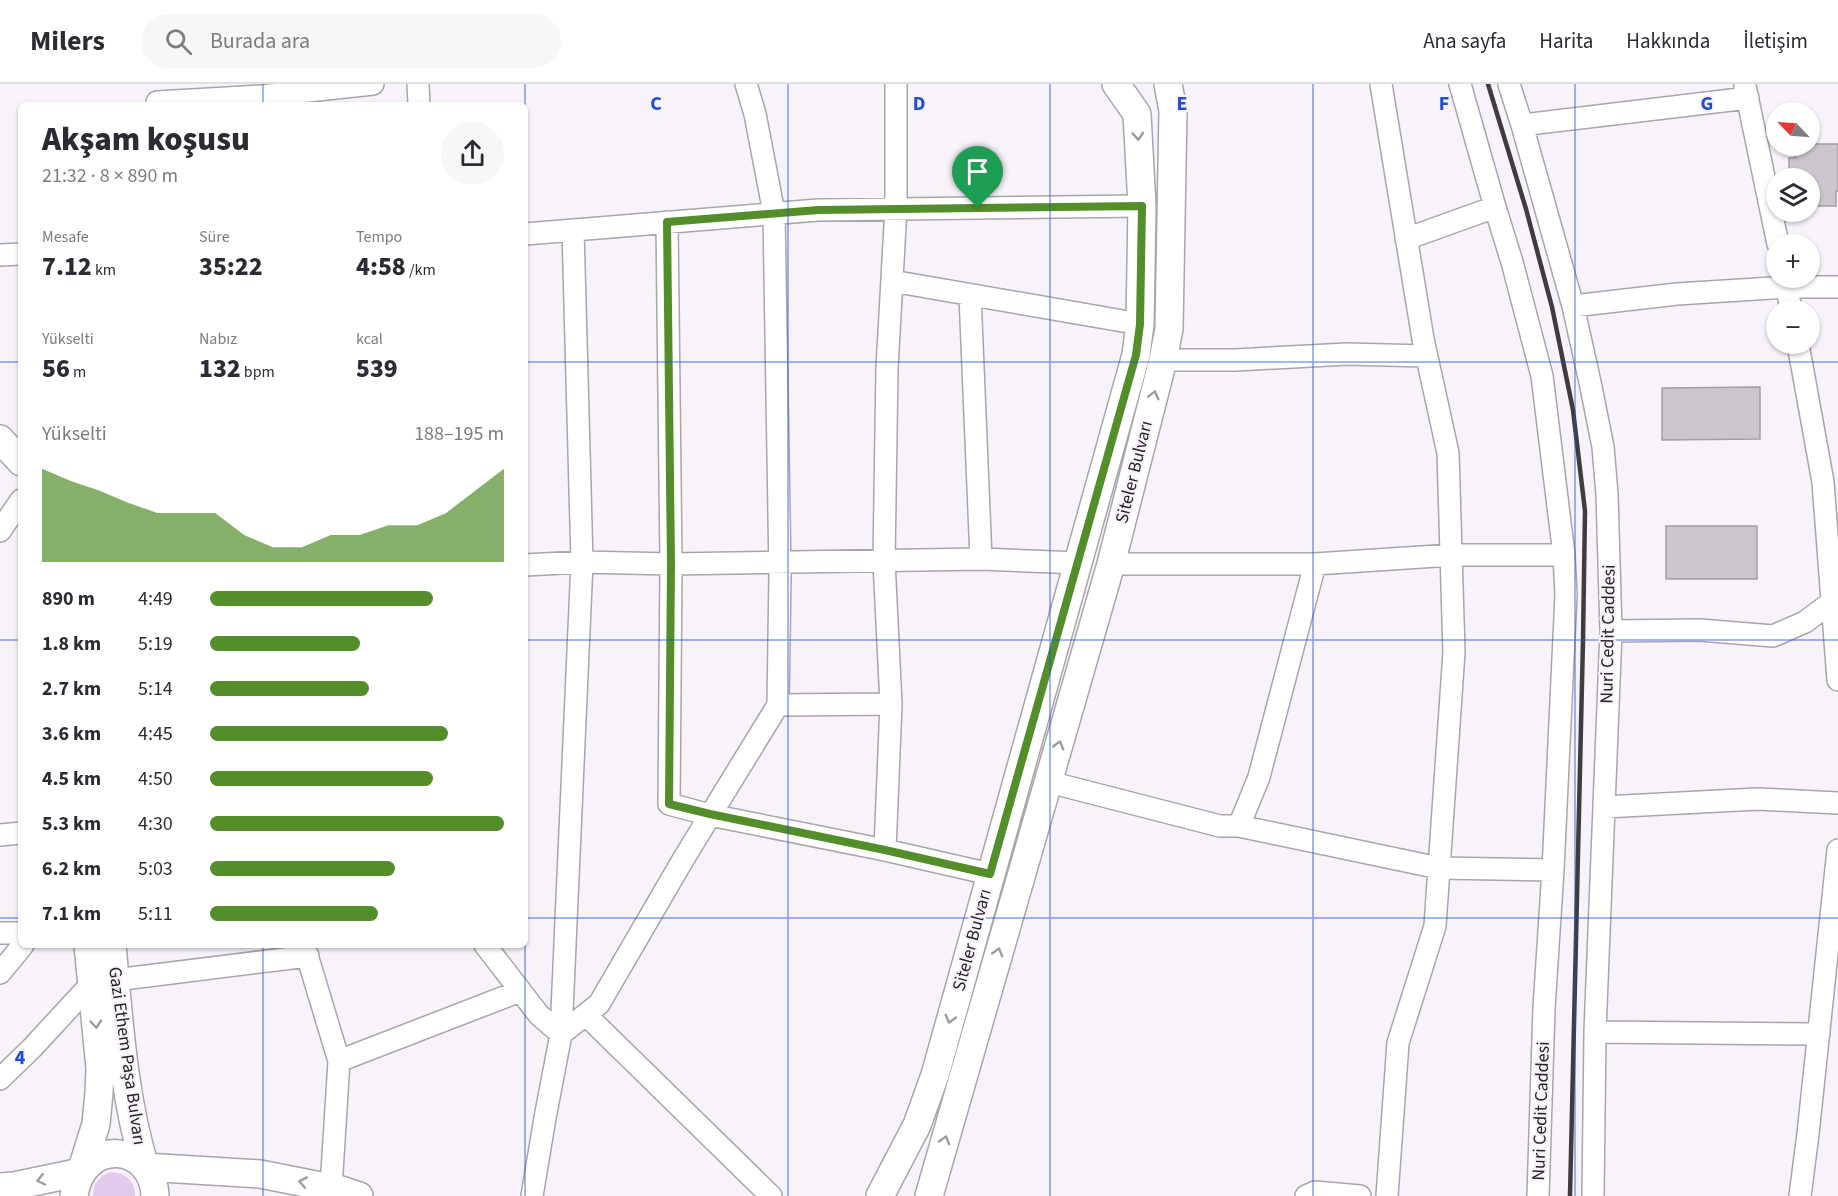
<!DOCTYPE html>
<html lang="tr">
<head>
<meta charset="utf-8">
<style>
  body { margin:0; font-family:"Source Sans 3",sans-serif; background:#f7f7f7; color:#2b2b33; height:100vh; display:flex; flex-direction:column; font-size:22px; white-space:nowrap }
  * { box-sizing:border-box; margin:0 }
  p { font-size:20px; color:#7c7c81 }
  .icon { flex:none; width:33px; height:33px; fill:none; stroke:currentColor; stroke-width:2; stroke-linecap:round; stroke-linejoin:round }
  .map { position:relative; flex:1; overflow:hidden }
  .details { position:absolute; left:18px; top:18px; width:510px; height:846px; display:flex; flex-direction:column; background:#fff; border-radius:9px; box-shadow:0 2px 4px #0004 }
  .details>* { flex:none }
  .needle { width:39px; rotate:295deg }
  .fabs { position:absolute; left:1766px; top:18px; display:grid; gap:12px }
  .fabs a { display:grid; place-items:center; width:54px; height:54px; border-radius:50%; background:#fff; box-shadow:0 2px 4px #0004; font-size:30px }
  .pin { position:absolute; display:grid; place-items:center; width:51px; height:51px; color:#fff; margin:-62px -26px; border-radius:50% 50% 50% 0; rotate:-45deg; box-shadow:0 0 6px #0007 }
  .pin .icon { rotate:45deg }
  .round { display:grid; place-items:center; flex:none; width:63px; height:63px; border-radius:32px; background:#f7f7f7 }
  .summary { display:flex; align-items:center; justify-content:space-between; height:102px; padding:0 24px }
  h1 { font-size:33px; font-weight:800; line-height:45px }
  .figures { display:grid; grid-template-columns:repeat(3,1fr); gap:9px; height:102px; padding:6px 24px }
  .figures div { display:grid; align-content:center }
  .figures b { font-size:26px; font-weight:800 }
  .figures small { font-size:16px; font-weight:400 }
  .figures p { font-size:16px }
  .chart { height:168px; padding:12px 24px }
  .chart p { display:flex; justify-content:space-between }
  .chart svg { width:100%; height:108px; margin-top:6px; fill:#548e2a; opacity:.7 }
  ul { padding:0 24px; list-style:none; font-size:20px }
  li { display:grid; grid-template-columns:96px 72px 1fr; align-items:center; height:45px }
  li i { height:15px; border-radius:8px; background:#548e2a }
  header { display:flex; align-items:center; gap:36px; box-sizing:border-box; height:84px; padding:0 30px; background:#fff; border-bottom:2px solid #e1e1e2 }
  header strong { font-size:28px }
  nav { display:flex; gap:33px; margin-inline-start:auto; font-size:21px }
  .search { width:420px; height:54px; background:#f7f7f7; display:flex; align-items:center; gap:15px; box-sizing:border-box; padding:0 21px; border-radius:33px; color:#7c7c81; font-size:22px }
  .map>svg:first-child { display:block }
</style>
</head>
<body>
<header>
<strong>Milers</strong>
<div class="search"><svg class="icon" aria-label="search" viewBox="0 0 24 24"><circle cx="10" cy="10" r="6"/><path d="M15 15l6 6"/></svg>Burada ara</div>
<nav><a>Ana sayfa</a><a>Harita</a><a>Hakkında</a><a>İletişim</a></nav>
</header>
<div class="map">
<svg width="1838" height="1112" viewBox="0 0 1838 1112">
  <rect width="100%" height="100%" fill="#f8f2fb"/>
  <path fill="#e3cbef" d="M111,1088C126,1089 135,1097 135,1112H93C93,1099 99,1092 111,1088Z"/>
  <path fill="#cbc5cd" stroke="#a29da4" stroke-width="1.5" d="M1809,60H1838V107H1836V122H1809V94H1789V74H1795V62Z
    M1760,303V355L1662,356V304Z
    M1666,442H1757V495H1666Z"/>
  <g fill="none" stroke-linecap="round" stroke-linejoin="round">
    <g stroke="#aaa4ac" stroke-width="24">
      <path id="minor" d="M418,0L419,21
        M1381,0L1423,255L1448,369L1454,568L1435,842L1398,959L1387,1112
        M1509,0L1522,41L1573,222L1590,298L1603,363L1607,410L1611,547L1595,948L1593,1112
        M1745,2L1778,160
        M157,18L262,12L373,0
        M1522,41L1748,14
        M1495,123L1512,178L1542,292L1564,471L1566,511L1553,786L1544,924L1538,1112
        M667,138L671,480L669,720L710,731L885,766L990,790
        M525,150L818,126L1142,122
        M1406,155L1495,123L1460,0
        M0,171L21,170
        M1785,194L1791,226
        M892,197L1140,240
        M970,211L981,475
        M1573,222L1677,210L1787,203H1838
        M1798,260L1823,398L1838,596
        M1163,276H1235L1347,270L1426,272
        M0,447L21,416
        M1111,480H1315L1452,471H1564
        M525,481L582,478L671,480L981,475L1078,479
        M1611,547L1700,546L1773,552L1805,538L1833,517
        M778,621L891,620
        M1049,698L1220,742H1239L1259,693L1315,480
        M1605,723L1757,715L1838,719
        M1239,742L1439,784L1553,786
        M0,751L21,749
        M885,766L891,620L884,477L887,284L896,124V0
        M0,849H21
        M304,861L339,977L331,1104
        M485,861L539,931L561,950
        M0,889L23,861
        M115,896L308,872
        M586,931L771,1112
        M1595,948L1819,950
        M561,950L582,478L573,146
        M339,977L520,907
        M0,995L32,964L92,899
        M532,1112L545,1034L561,950L599,920L684,774L778,621L780,490L774,129L755,30L746,0
        M1306,1112L1315,1108L1360,1112
        M1800,1112L1808,1050L1838,766"/>
    </g>
    <g stroke="#aaa4ac" stroke-width="30">
      <path id="major" d="M0,355L21,378
        M112,861C119,935 123,1011 145,1083L260,1090L341,1106L359,1112
        M0,1103L14,1102L81,1088L96,1040L99,1009L100,984L88,861
        M74,1112C82,1053 153,1058 155,1112
        M880,1112L917,1041L935,991L1136,271L1140,240L1142,122L1137,30L1116,0
        M929,1112L1111,480L1163,276L1169,245L1173,27L1168,0"/>
    </g>
    <use href="#minor" stroke="#fff" stroke-width="21"/>
    <use href="#major" stroke="#fff" stroke-width="27"/>
    <path stroke="#3f3c40" stroke-width="4.5" d="M1488,0L1526,125L1552,223L1573,326L1585,427L1583,556L1570,1112"/>
  </g>
  <defs><path id="oneway-chevron" d="M-2-3.5L2.5 0L-2 3.5" fill="none" stroke-width="1.6" stroke-linecap="round" stroke-linejoin="round" transform="scale(1.5)"/></defs>
  <g stroke="#9d9c9d">
    <use href="#oneway-chevron" transform="translate(1138 52) rotate(87)"/>
    <use href="#oneway-chevron" transform="translate(1154 311) rotate(-76)"/>
    <use href="#oneway-chevron" transform="translate(1059 661) rotate(-74)"/>
    <use href="#oneway-chevron" transform="translate(998 868) rotate(-74)"/>
    <use href="#oneway-chevron" transform="translate(950 935) rotate(105)"/>
    <use href="#oneway-chevron" transform="translate(96 940) rotate(85)"/>
    <use href="#oneway-chevron" transform="translate(945 1056) rotate(-74)"/>
    <use href="#oneway-chevron" transform="translate(41 1096) rotate(168)"/>
    <use href="#oneway-chevron" transform="translate(303 1098) rotate(-169)"/>
  </g>
  <g fill="none" stroke-linecap="round" stroke-linejoin="round">
    <g stroke="#fff" stroke-width="12">
      <path id="route" d="M1142,122L1140,240L1136,271L990,790L885,766L710,730L669,720L671,480L667,138L818,126Z"/>
    </g>
    <use href="#route" stroke="#548e2a" stroke-width="8"/>
  </g>
  <path fill="none" stroke="#1d4ed8" stroke-width="1.5" stroke-opacity="0.55" d="M263,0V21M525,0V1112M788,0V1112M1050,0V1112M1313,0V1112M1575,0V1112M0,278H21M525,278H1838M0,556H21M525,556H1838M0,834H21M525,834H1838M263,861V1112"/>
  <g text-anchor="middle" dominant-baseline="central" stroke-width="4.5" stroke-linejoin="round" paint-order="stroke">
    <g font-size="18" fill="#252326" stroke="#f8f2fb">
      <text transform="translate(1134 388) rotate(-76)">Siteler Bulvarı</text>
      <text transform="translate(1608 550) rotate(-89)">Nuri Cedit Caddesi</text>
      <text transform="translate(972 856) rotate(-75)">Siteler Bulvarı</text>
      <text transform="translate(127 972) rotate(82)">Gazi Ethem Paşa Bulvarı</text>
      <text transform="translate(1541 1027) rotate(-88)">Nuri Cedit Caddesi</text>
    </g>
  </g>
  <g font-size="20" text-anchor="middle" font-weight="bold" fill="#1d4ed8" stroke="#f8f2fb" stroke-width="4.5" stroke-linejoin="round" paint-order="stroke">
    <text x="656" y="26">C</text>
    <text x="919" y="26">D</text>
    <text x="1182" y="26">E</text>
    <text x="1444" y="26">F</text>
    <text x="1707" y="26">G</text>
    <text x="20" y="980">4</text>
  </g>
</svg>
<div class="fabs">
<a><svg class="needle" viewBox="-14 -14 28 28"><path d="M0-13l5 13h-10z" fill="#e53935"/><path d="M0 13l5-13h-10z" fill="#7c7c81"/></svg></a>
<a><svg class="icon" aria-label="layers" viewBox="0 0 24 24"><path d="M12 4l9 5-9 5-9-5zM3 14l9 5 9-5"/></svg></a>
<a>+</a>
<a>−</a>
</div>
<div class="pin" style="left:978px;top:124px;background:#1e9e55"><svg class="icon" aria-label="arrive" viewBox="0 0 24 24"><path d="M6 21V4h12l-3 4 3 4H6"/></svg></div>
<section class="details">
<div class="summary"><div><h1>Akşam koşusu</h1><p>21:32 · 8 × 890 m</p></div><a class="round"><svg class="icon" aria-label="share" viewBox="0 0 24 24"><path d="M12 15V3M7 8l5-5 5 5M5 13v7h14v-7"/></svg></a></div>
<div class="figures">
<div><p>Mesafe</p><b>7.12<small> km</small></b></div>
<div><p>Süre</p><b>35:22</b></div>
<div><p>Tempo</p><b>4:58<small> /km</small></b></div>
</div>
<div class="figures">
<div><p>Yükselti</p><b>56<small> m</small></b></div>
<div><p>Nabız</p><b>132<small> bpm</small></b></div>
<div><p>kcal</p><b>539</b></div>
</div>
<div class="chart"><p><span>Yükselti</span>188–195 m</p>
<svg viewBox="0 0 160 44" preserveAspectRatio="none"><path d="M0 44V6L10 11L20 15L30 20L40 24L50 24L60 24L70 33L80 38L90 38L100 33L110 33L120 29L130 29L140 24L150 15L160 6V44z"/></svg>
</div>
<ul>
<li><b>890 m</b>4:49<i style="width:76%"></i></li>
<li><b>1.8 km</b>5:19<i style="width:51%"></i></li>
<li><b>2.7 km</b>5:14<i style="width:54%"></i></li>
<li><b>3.6 km</b>4:45<i style="width:81%"></i></li>
<li><b>4.5 km</b>4:50<i style="width:76%"></i></li>
<li><b>5.3 km</b>4:30<i style="width:100%"></i></li>
<li><b>6.2 km</b>5:03<i style="width:63%"></i></li>
<li><b>7.1 km</b>5:11<i style="width:57%"></i></li>
</ul>
</section>
</div>
</body>
</html>
